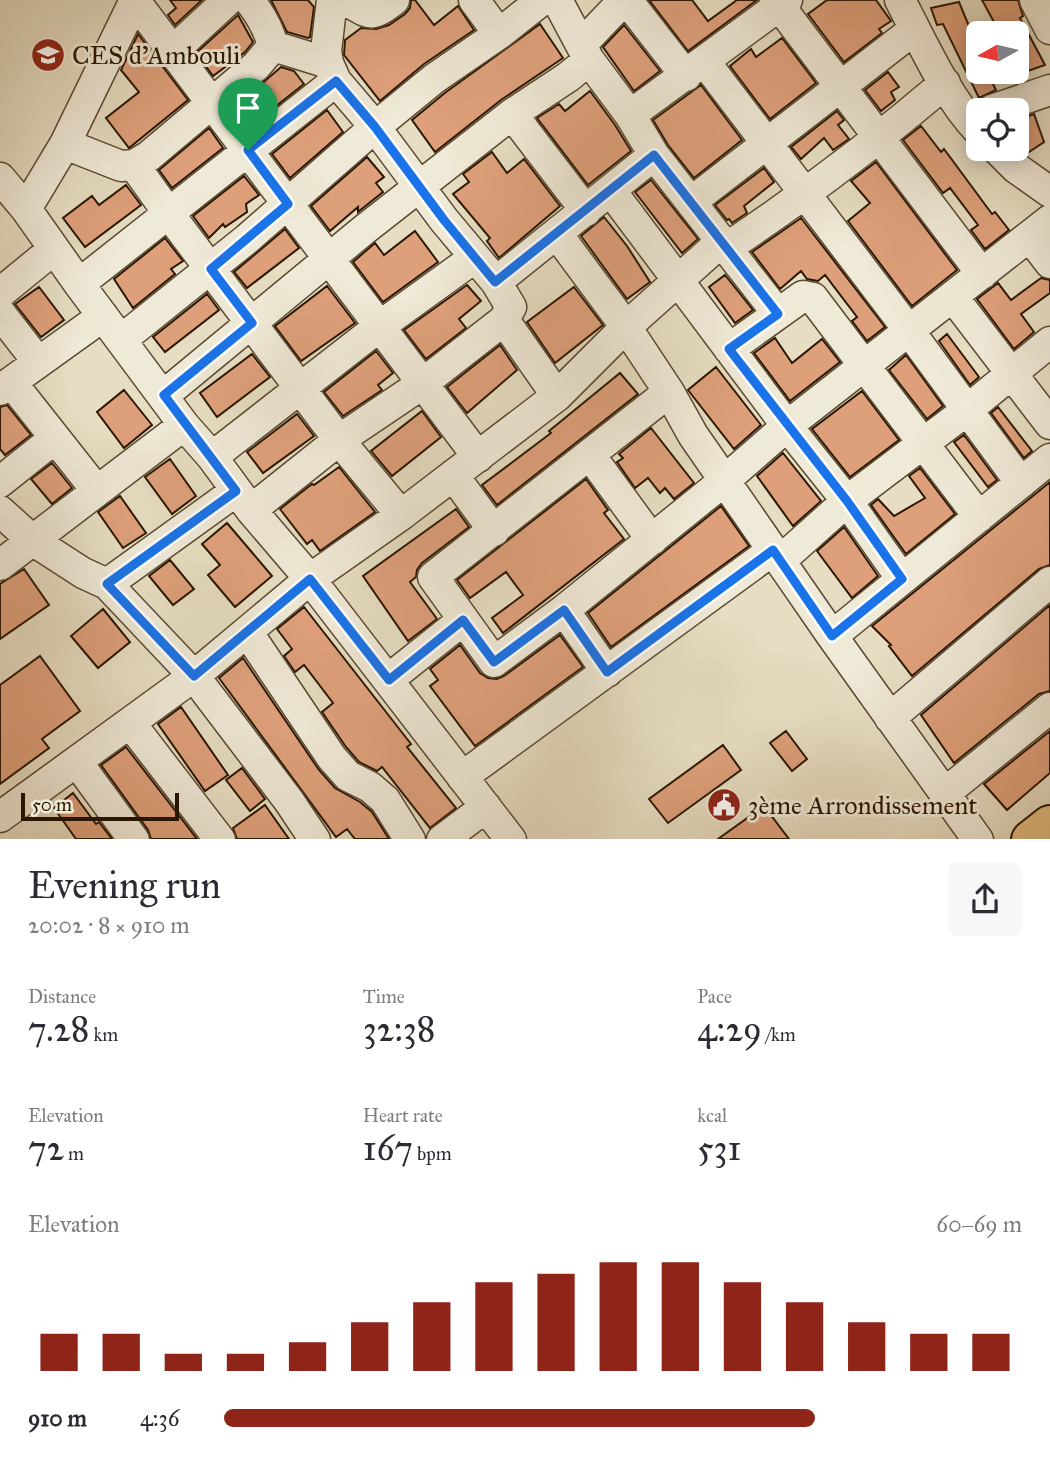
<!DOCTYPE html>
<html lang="en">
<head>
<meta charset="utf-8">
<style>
  body { margin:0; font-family:"IM FELL Great Primer",serif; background:#f7f7f7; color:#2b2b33; height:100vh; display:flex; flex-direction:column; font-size:26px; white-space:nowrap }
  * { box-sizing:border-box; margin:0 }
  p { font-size:23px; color:#7c7c81 }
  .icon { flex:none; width:38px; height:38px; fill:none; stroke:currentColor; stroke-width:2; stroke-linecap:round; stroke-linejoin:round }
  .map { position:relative; height:839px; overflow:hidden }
  .panel { display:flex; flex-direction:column; background:#fff; flex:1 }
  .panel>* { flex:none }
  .needle { width:46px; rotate:262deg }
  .controls { position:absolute; left:966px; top:21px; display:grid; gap:14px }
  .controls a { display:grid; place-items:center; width:63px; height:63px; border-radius:10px; background:#fff; box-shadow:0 4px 18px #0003; font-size:35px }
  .scale { position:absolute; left:21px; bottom:18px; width:158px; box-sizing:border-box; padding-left:7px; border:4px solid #2a1701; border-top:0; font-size:19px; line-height:24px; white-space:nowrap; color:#2a1701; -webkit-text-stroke:5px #efe9d7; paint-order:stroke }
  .pin { position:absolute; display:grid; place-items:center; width:60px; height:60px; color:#fff; margin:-72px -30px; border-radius:50% 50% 50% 0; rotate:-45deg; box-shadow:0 0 7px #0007 }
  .pin .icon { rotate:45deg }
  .round { display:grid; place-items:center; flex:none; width:74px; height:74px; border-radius:10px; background:#f7f7f7 }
  .headline { display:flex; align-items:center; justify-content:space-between; height:119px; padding:0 28px }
  h1 { font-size:38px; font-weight:600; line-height:52px }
  .metrics { display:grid; grid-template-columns:repeat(3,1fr); gap:10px; height:119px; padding:7px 28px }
  .metrics div { display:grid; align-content:center }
  .metrics b { font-size:35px; font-weight:600 }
  .metrics small { font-size:19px; font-weight:400 }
  .metrics p { font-size:19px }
  .chart { height:196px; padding:14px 28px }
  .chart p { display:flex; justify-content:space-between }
  .chart svg { width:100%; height:126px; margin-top:7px; stroke:#8f2418; stroke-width:6 }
  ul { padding:0 28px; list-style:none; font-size:23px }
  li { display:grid; grid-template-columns:112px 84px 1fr; align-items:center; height:52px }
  li i { height:18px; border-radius:9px; background:#8f2418 }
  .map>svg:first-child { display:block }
</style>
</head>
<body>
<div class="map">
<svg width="1050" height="840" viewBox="0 0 1050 840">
  <rect width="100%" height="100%" fill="#e6ddc2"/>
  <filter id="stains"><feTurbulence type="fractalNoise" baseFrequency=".00286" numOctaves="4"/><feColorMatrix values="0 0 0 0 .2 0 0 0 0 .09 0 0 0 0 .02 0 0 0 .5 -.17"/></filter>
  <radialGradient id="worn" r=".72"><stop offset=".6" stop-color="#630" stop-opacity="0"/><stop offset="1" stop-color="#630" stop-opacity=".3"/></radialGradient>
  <path fill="#dea07b" stroke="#2a1701" stroke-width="2" d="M170,0H202L175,25L168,15L176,8Z
    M271,0H308L314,7L310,37L308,38L287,32Z
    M411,0H415L434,25L458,6L474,30L424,64L380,101L344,55L345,40L361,28L376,29L389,25L405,14L410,8Z
    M649,0H692L708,21L737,0H757L688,51Z
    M827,0H876L891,21L879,29L882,33L844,62L808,14Z
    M982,0H1018L1023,16L1020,18L1045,65L1022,73L1017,64V33H1000Z
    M959,2L978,48V72H987L996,90L979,98L943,24L937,25L931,8Z
    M238,15L253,42L245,52L213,76L196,53Z
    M540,24L563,58L501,100L435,152L412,120L446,92Z
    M624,25L660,71L634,91L603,47Z
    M138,34L188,100L129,148L106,118L139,92L121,70Z
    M782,38L816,83L770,119L730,66L751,49L756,57Z
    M281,67L294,71L304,84L251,126L236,106Z
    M888,72L899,87L891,92L895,100L881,111L865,90Z
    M701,85L742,140L694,178L668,145L653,120Z
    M590,91L615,125L631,151L588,185L537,118L559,104L565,111Z
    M327,110L343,132L290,178L272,154Z
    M837,111L844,120L838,125L849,139L833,150L824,138L801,159L791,147Z
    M1034,114L1044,142L1026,154L1017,142V120Z
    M921,126L941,152L944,149L992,214L995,212L1009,230L985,249L971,230L978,225L950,188L943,193L903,140Z
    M209,128L223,148L172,188L159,170Z
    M492,152L507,173L524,159L560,206L499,258L487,241L490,238L453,194L469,182L463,174Z
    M367,157L384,177L376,183L383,192L358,212V207L330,231L311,206Z
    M876,162L957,270L912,306L848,221L870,203L851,181Z
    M764,168L774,182L744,206L747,213L732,223L729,219L727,220L715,205Z
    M244,176L259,195L246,204L247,212L225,227L223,224L209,238L193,216Z
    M651,180L698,239L682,253L635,192Z
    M126,185L141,205L85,247L63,218L92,196L99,205Z
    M604,217L627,246L650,282L627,299L581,236Z
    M801,218L885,327L867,341L852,321L857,317L825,275L818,281L807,279L801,271L780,289L752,252Z
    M285,229L299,248L247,288L234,272Z
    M415,231L438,262L383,302L353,262L375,243L384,255Z
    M165,238L183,261L171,269L175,274L133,308L114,279Z
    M725,275L753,310L735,323L709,287Z
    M1041,278L1050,280V293L1021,314L1034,332L1014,349L977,299L998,283L1011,300Z
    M467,285L481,301L459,319L466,328L426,359L404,330Z
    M327,286L355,323L301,361L275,326Z
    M39,287L64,320L41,337L15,304Z
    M574,287L603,325L555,363L527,322Z
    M207,294L219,310L165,352L153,337Z
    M947,334L979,377L970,385L939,341Z
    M775,338L792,363L822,339L840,362L790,401L754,353Z
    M500,345L517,370L467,413L447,387Z
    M376,351L393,373L378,385L382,390L343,416L324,392Z
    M252,354L270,377L217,417L200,393Z
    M906,355L943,406L927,419L889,370Z
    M716,367L761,425L734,449L688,390Z
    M620,373L638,394L497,505L482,485L551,433L549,431Z
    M124,390L152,425L124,448L97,412Z
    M862,391L899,440L850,477L812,429Z
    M7,405L31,435L5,455L0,449V407Z
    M998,407L1032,451L1024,458L991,413Z
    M422,411L441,437L392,476L371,451Z
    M297,414L314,436L263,473L247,452Z
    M651,428L694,483L674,499L665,488L660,493L648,478L635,488L617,462L623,458L619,454Z
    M964,435L997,480L988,487L954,442Z
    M783,453L821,501L793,526L757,476Z
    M170,459L196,496L172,514L145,477Z
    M52,463L72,488L52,504L31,479Z
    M339,467L375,512L320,551L312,540L307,544L280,509L312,484L314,485Z
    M920,468L955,514L906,554L871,505L878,499L894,516L925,498L909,476Z
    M586,479L608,510L604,513L624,539L503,633L492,618L523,595L506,572L470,598L457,580Z
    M1050,482V565L1039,569L912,676L889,646L891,645L872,626Z
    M120,496L146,533L123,548L98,512Z
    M721,506L749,546L611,647L588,613Z
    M456,509L469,527L422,563L417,570L416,577L410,582L437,619L408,641L363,576Z
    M227,523L272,576L235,607L208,575L220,565L202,544Z
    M844,527L878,576L852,598L817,551Z
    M170,560L194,589L173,605L149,576Z
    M24,569L49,605L0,639V584Z
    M1050,605V691L1039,694L954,763L921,715Z
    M304,607L411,744L407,747L456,808L430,828L382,767L377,771L359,762L346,747L322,712L333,703L304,665L295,672L284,656L292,649L277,629Z
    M103,609L130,642L98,668L71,636Z
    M560,635L583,667L475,746L430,686L438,680L430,669L460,645L480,673L488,678L497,679L504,676Z
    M40,656L80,711L42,739L49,748L0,784V685Z
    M243,658L319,770L335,788L360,802L372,812L389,839H355L347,829L336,837L219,678Z
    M181,707L228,775L205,791L158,724Z
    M786,731L807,759L792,771L770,743Z
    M1050,731V773L1007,810L984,784Z
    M723,745L741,770L668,823L649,799Z
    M126,747L177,813L197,839H151L148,830L101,765Z
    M242,768L265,799L250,811L226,780Z
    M73,793L96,824L99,822L112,839H76L54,808Z
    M265,805L289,839H237L233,828Z
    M764,806L789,839H718Z"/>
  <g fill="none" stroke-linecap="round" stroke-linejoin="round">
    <g stroke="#594831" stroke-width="33">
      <path id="minor" d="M345,0C371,14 369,19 394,0
        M474,0L499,34
        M627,0L686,76
        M775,0L982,274
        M900,0C921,40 947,98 978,130
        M1035,0L1050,29
        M135,1L478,457
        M581,45L624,0
        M273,46L328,63
        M174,50L228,0
        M589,60L630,115L654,155L778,314
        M705,62L910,332L1021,483
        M992,110L1050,90
        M512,114L586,211
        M630,115L787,0
        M65,144L121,166L134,165L149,156L256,66L273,46C269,29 260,14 249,0
        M997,149L1016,168L1050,192
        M134,165L169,214L339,440L401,515
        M0,178L26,209L79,284L184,425L212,457L251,510L310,579L511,840
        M611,191L787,426L847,501L902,579
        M691,202L915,29
        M26,209L65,144L135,0
        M557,234L626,327L669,392L693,435L832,636L978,840
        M1031,238L1050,263
        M728,247C804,196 876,142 945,83
        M496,282L654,155
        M79,284L336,81
        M0,293L54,249
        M953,297L1050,424
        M0,313L38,362
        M504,320L557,396
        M121,340L247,239L375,127L435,78L499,34L542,0
        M729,349L803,296L813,298L979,517
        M11,382L97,491
        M0,390L103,316
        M669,392L433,577L494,662L564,610L724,481L787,426L1050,220
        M164,395L365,229L512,114L568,77L589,60L557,0
        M590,455L652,540
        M212,457L380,326L474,258
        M453,475L494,531
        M0,482L55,438
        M251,510L339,440L422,384L504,320L511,307L496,282L444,220L375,127L336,81L328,63L326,51L332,0
        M0,511L32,540L83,573L107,584L194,676L289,801L315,840
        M780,561L847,501L966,411L1050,342
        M0,565L184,425
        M107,584L236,491
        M564,610L607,672
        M248,633L332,758L348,776L370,787L385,800L410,840
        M832,636L1050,459
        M389,679L463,620
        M890,718L1050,582
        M131,724L220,840
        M77,762L134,840
        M462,777L773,550
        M945,793L1050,708
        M0,817L194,676L310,579L401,515L557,396L626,327L722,241
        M442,840L486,807"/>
    </g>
    <g stroke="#2a1701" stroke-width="42">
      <path id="major" d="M1031,840L1050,825"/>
    </g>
    <use href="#minor" stroke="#efe9d7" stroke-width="30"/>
    <use href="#major" stroke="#e3be81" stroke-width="38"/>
  </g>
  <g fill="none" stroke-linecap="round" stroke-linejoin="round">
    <g stroke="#fff" stroke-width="14">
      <path id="route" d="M336,81L375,127L444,220L495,282L654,155L778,314L729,349L847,501L902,579L832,636L773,550L607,672L564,610L494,662L463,620L389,680L310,579L194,676L107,584L236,491L164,395L252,323L211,269L288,204L248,150Z"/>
    </g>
    <use href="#route" stroke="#1a73e8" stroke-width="9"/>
  </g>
  <defs>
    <g id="school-disc" transform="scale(1.75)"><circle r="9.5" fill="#8f2418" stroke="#efe9d7"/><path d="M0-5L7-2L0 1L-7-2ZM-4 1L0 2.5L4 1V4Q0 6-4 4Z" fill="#fff"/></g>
    <g id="civic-disc" transform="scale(1.75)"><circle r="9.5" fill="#8f2418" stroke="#efe9d7"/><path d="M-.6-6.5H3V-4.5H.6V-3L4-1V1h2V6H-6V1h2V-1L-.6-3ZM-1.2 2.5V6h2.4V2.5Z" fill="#fff"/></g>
  </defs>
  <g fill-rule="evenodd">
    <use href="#school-disc" x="48" y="55"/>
    <use href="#civic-disc" x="724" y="805"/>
  </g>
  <g text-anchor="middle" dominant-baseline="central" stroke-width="6" stroke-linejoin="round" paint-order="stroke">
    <g font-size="26" fill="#2a1701" stroke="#efe9d7" text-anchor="start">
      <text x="72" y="55">CES d'Ambouli</text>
      <text x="748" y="805">3ème Arrondissement</text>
    </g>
  </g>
  <rect width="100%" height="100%" filter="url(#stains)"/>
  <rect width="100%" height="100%" fill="url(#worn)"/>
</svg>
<div class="controls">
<a><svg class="needle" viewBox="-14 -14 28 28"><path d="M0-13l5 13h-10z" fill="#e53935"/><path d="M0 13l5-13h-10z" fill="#7c7c81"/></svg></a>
<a><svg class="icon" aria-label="locate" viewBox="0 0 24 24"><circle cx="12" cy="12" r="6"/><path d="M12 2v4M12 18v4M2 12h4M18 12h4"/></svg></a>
</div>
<div class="scale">50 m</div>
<div class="pin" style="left:248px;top:150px;background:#1e9e55"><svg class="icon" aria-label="arrive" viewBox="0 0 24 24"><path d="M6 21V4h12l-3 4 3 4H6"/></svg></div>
</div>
<section class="panel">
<div class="headline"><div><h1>Evening run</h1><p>20:02 · 8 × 910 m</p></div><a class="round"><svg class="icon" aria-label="share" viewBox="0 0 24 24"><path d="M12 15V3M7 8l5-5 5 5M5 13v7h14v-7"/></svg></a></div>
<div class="metrics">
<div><p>Distance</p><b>7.28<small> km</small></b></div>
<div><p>Time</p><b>32:38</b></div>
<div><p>Pace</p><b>4:29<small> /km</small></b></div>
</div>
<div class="metrics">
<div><p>Elevation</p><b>72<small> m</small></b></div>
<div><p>Heart rate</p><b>167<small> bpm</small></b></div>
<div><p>kcal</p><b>531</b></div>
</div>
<div class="chart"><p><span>Elevation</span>60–69 m</p>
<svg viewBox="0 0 160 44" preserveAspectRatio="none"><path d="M5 44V31M15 44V31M25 44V38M35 44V38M45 44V34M55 44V27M65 44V20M75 44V13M85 44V10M95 44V6M105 44V6M115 44V13M125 44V20M135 44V27M145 44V31M155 44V31"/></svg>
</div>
<ul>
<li><b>910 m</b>4:36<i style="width:74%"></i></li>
</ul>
</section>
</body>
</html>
